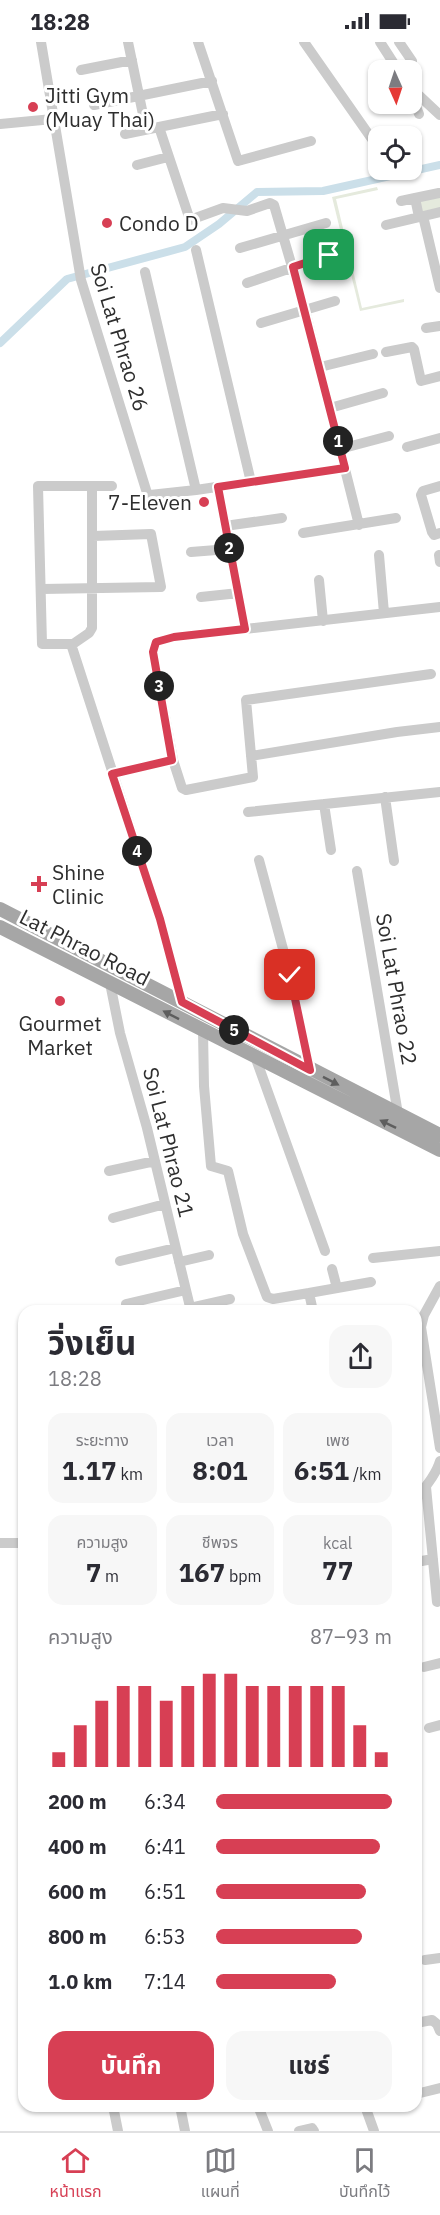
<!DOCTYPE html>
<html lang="th">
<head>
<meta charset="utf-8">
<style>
  body { margin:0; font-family:"IBM Plex Sans","Noto Sans Thai",sans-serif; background:#f7f7f7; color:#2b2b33; height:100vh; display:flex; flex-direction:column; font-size:22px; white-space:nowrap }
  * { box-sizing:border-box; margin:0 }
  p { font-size:20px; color:#7c7c81 }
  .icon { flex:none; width:33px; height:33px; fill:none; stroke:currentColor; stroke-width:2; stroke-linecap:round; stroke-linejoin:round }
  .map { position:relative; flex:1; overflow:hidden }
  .panel { position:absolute; left:18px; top:1263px; width:404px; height:807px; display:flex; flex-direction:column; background:#fff; border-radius:18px; box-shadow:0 2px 4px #0004 }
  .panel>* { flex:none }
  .needle { width:39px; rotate:177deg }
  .tools { position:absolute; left:368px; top:18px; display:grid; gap:12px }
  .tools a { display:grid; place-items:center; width:54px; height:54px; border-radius:12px; background:#fff; box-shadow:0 2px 4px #0004; font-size:30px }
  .pin { position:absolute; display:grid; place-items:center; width:51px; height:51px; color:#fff; margin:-26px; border-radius:12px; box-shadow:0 3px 9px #0006 }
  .km { position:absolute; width:30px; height:30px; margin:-15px; border-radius:50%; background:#222; color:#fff; font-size:16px; line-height:30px; text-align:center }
  .round { display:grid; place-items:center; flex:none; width:63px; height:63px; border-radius:18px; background:#f7f7f7 }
  .summary { display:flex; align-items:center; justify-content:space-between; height:102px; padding:0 30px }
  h1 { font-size:33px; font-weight:700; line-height:45px }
  .stats { display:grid; grid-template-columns:repeat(3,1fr); gap:9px; height:102px; padding:6px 30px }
  .stats div { display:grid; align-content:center; border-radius:15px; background:#f7f7f7; text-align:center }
  .stats b { font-size:26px; font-weight:700 }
  .stats small { font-size:16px; font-weight:400 }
  .stats p { font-size:16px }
  .chart { height:168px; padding:12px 30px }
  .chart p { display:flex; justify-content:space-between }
  .chart svg { width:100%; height:108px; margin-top:6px; stroke:#d73f54; stroke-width:6 }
  .cta { display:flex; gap:12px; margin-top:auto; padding:12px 30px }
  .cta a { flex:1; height:69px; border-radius:18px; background:#d73f54; color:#fff; font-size:24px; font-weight:700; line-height:69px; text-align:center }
  .cta a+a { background:#f7f7f7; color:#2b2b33 }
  ul { padding:0 30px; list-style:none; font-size:20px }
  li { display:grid; grid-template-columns:96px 72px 1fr; align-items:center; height:45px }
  li i { height:15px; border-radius:8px; background:#d73f54 }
  .status { display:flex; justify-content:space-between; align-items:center; height:42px; padding:0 30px; background:#fff; direction:ltr }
  .status svg { height:16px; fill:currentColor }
  .tab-bar { display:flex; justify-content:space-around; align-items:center; height:84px; border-top:2px solid #e1e1e2; background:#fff; font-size:16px; color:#7c7c81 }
  .tab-bar a { display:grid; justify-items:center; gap:3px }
  .tab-bar .current { color:#d73f54 }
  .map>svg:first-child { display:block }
</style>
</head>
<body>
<div class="status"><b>18:28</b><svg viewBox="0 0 49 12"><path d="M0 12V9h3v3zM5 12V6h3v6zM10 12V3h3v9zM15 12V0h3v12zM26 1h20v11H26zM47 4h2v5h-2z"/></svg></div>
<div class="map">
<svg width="440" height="2089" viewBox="0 0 440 2089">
  <rect width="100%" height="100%" fill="#fff"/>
  <path fill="#e5eadd" d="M377,145L378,148L336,157L362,266L404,257V260L360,269L332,155Z
    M440,153V169L421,173L418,159Z"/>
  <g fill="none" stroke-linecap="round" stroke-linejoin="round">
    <path stroke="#cbdfe9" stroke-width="8" d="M0,301L67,237L185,205L219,182L257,150L323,149L440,123"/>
    <path stroke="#cbcbcb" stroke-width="10" d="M41,0L81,238L147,451L150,453L196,448L345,426
      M128,0L146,87
      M198,0L238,119L311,99
      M304,0L374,100
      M380,0L398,28
      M399,0L412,19
      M81,28L132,18
      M411,46L440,73
      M411,52L419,72
      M94,63L212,39
      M0,82L53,77
      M159,85L223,72
      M125,92L159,85L190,178L223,166L247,169L270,161L274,163L307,276L359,483
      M137,123L168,115
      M401,159L415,156
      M423,174L440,246
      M419,175L415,156L439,151
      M386,183L440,170
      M240,206L326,181
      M196,208L251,440
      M145,230L196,448
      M247,241L329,213
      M261,281L335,259
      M426,286L440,284
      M386,310L412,305L414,307L421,339L440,334
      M320,325L373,312
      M330,366L383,351
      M407,405L440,396
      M340,407L389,394
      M92,444V586L89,591L73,602L72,605L160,877L182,960
      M440,444L423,449L421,453L432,490L434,493L440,491
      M218,445L245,587
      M225,484L282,476
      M303,491L396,476
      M191,510L229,507
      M379,513L384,571
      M439,513L440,520
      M319,538L323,579
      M42,547L161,545L151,492L93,494
      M201,555L239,551
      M73,602H42L38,444H112
      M431,632L246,658L253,735L186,748L182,746L173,718L153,610L156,600L174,595L440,565
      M251,714L397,690L440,685
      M112,732L173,718
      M385,755L394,819
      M324,762L331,808
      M248,770L440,750
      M259,818L290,933L310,1028
      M357,829L398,1072
      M110,941L120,991L147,1086L191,1269
      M203,989L204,1044L211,1124L228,1129L243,1192L267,1255L273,1257L309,1251L313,1269
      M256,1017L325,1209
      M109,1129L155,1119
      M113,1176L165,1162
      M373,1216L440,1209
      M120,1219L175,1206
      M179,1220L209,1213
      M332,1227L337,1246
      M440,1244L424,1273L421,1285L440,1406
      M309,1251L371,1240
      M126,1262L186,1248
      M190,1266L230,1257
      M426,1445L437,1560
      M416,1456C425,1446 436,1433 440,1419
      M0,1501H24
      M416,1520L433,1517
      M424,1625L440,1621
      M429,1686L440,1683
      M425,1918L440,1916
      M416,1981L432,1978L437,1982L440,1989
      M416,2052L440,2046
      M113,2064L118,2089
      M180,2064L185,2089
      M258,2064L268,2089
      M365,2064L374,2089
      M299,2089L312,2086L314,2089"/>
    <path stroke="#a6a6a6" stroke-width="14" d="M0,867L440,1093
      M0,885L440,1108"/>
  </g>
  <defs><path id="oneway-solid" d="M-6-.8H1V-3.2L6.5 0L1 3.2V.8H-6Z" transform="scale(1.5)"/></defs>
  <g fill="#5e5e5e">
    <use href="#oneway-solid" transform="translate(171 973) rotate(-153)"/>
    <use href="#oneway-solid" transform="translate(331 1039) rotate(27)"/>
    <use href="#oneway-solid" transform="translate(388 1082) rotate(-154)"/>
  </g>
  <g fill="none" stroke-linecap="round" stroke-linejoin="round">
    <g stroke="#fff" stroke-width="12">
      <path id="route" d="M290,933L310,1028L182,960L160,877L112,732L172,718L153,610L156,600L174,595L245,587L218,445L345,426L293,225L329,213"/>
    </g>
    <use href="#route" stroke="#d73f54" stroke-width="8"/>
  </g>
  <g fill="#d73f54" stroke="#fff" stroke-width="2">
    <circle cx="33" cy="65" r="6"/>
    <circle cx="107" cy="181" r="6"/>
    <circle cx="204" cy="460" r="6"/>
    <path d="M36 833h6v6h6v6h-6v6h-6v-6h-6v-6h6z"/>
    <circle cx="60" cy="959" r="6"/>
  </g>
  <g text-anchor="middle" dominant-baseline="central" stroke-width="6" stroke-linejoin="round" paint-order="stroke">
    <g font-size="21" fill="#2e2e2e" stroke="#fff" text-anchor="start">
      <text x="45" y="53">Jitti Gym<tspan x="45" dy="24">(Muay Thai)</tspan></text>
      <text x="119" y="181">Condo D</text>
      <text x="192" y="460" text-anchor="end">7-Eleven</text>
      <text x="52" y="830">Shine<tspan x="52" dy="24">Clinic</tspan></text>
      <text x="60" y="981" text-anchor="middle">Gourmet<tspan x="60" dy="24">Market</tspan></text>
    </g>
    <g font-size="21" fill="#2e2e2e" stroke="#fff">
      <text transform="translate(120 295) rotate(73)">Soi Lat Phrao 26</text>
      <text transform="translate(85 905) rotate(27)">Lat Phrao Road</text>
      <text transform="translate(397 947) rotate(80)">Soi Lat Phrao 22</text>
      <text transform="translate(169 1100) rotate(76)">Soi Lat Phrao 21</text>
    </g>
  </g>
</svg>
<div class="tools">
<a><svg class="needle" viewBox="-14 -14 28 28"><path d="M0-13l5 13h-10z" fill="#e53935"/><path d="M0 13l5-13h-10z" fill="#7c7c81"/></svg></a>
<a><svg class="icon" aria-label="locate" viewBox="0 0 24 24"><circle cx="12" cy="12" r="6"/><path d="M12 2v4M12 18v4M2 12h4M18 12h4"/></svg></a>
</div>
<div class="pin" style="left:329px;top:213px;background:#1e9e55"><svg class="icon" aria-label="arrive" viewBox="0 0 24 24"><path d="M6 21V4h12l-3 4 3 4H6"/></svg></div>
<div class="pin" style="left:290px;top:933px;background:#d93025"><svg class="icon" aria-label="check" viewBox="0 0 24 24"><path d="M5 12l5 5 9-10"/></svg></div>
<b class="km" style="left:338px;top:399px">1</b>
<b class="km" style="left:229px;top:506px">2</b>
<b class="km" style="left:159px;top:644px">3</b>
<b class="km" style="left:137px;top:809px">4</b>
<b class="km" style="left:234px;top:988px">5</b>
<section class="panel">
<div class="summary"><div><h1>วิ่งเย็น</h1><p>18:28</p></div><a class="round"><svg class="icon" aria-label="share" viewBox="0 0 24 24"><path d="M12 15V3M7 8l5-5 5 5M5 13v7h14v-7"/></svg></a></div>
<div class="stats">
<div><p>ระยะทาง</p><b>1.17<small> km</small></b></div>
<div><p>เวลา</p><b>8:01</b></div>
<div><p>เพซ</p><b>6:51<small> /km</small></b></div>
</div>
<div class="stats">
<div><p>ความสูง</p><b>7<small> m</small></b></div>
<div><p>ชีพจร</p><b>167<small> bpm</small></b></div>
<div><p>kcal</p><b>77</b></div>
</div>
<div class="chart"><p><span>ความสูง</span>87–93 m</p>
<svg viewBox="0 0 160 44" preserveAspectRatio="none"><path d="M5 44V38M15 44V27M25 44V17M35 44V11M45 44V11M55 44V17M65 44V11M75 44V6M85 44V6M95 44V11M105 44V11M115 44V11M125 44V11M135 44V11M145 44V27M155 44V38"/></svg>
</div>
<ul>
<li><b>200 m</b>6:34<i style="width:100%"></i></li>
<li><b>400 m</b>6:41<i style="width:93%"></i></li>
<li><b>600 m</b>6:51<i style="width:85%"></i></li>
<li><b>800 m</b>6:53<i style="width:83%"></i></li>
<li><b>1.0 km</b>7:14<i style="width:68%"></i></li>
</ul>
<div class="cta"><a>บันทึก</a><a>แชร์</a></div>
</section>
</div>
<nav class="tab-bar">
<a class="current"><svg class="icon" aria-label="home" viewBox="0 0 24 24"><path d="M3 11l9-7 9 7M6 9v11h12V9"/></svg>หน้าแรก</a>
<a><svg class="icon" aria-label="map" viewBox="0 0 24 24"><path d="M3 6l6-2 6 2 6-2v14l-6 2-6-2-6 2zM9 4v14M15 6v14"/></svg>แผนที่</a>
<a><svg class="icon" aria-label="saved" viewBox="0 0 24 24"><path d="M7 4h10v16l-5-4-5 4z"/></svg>บันทึกไว้</a>
</nav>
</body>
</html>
